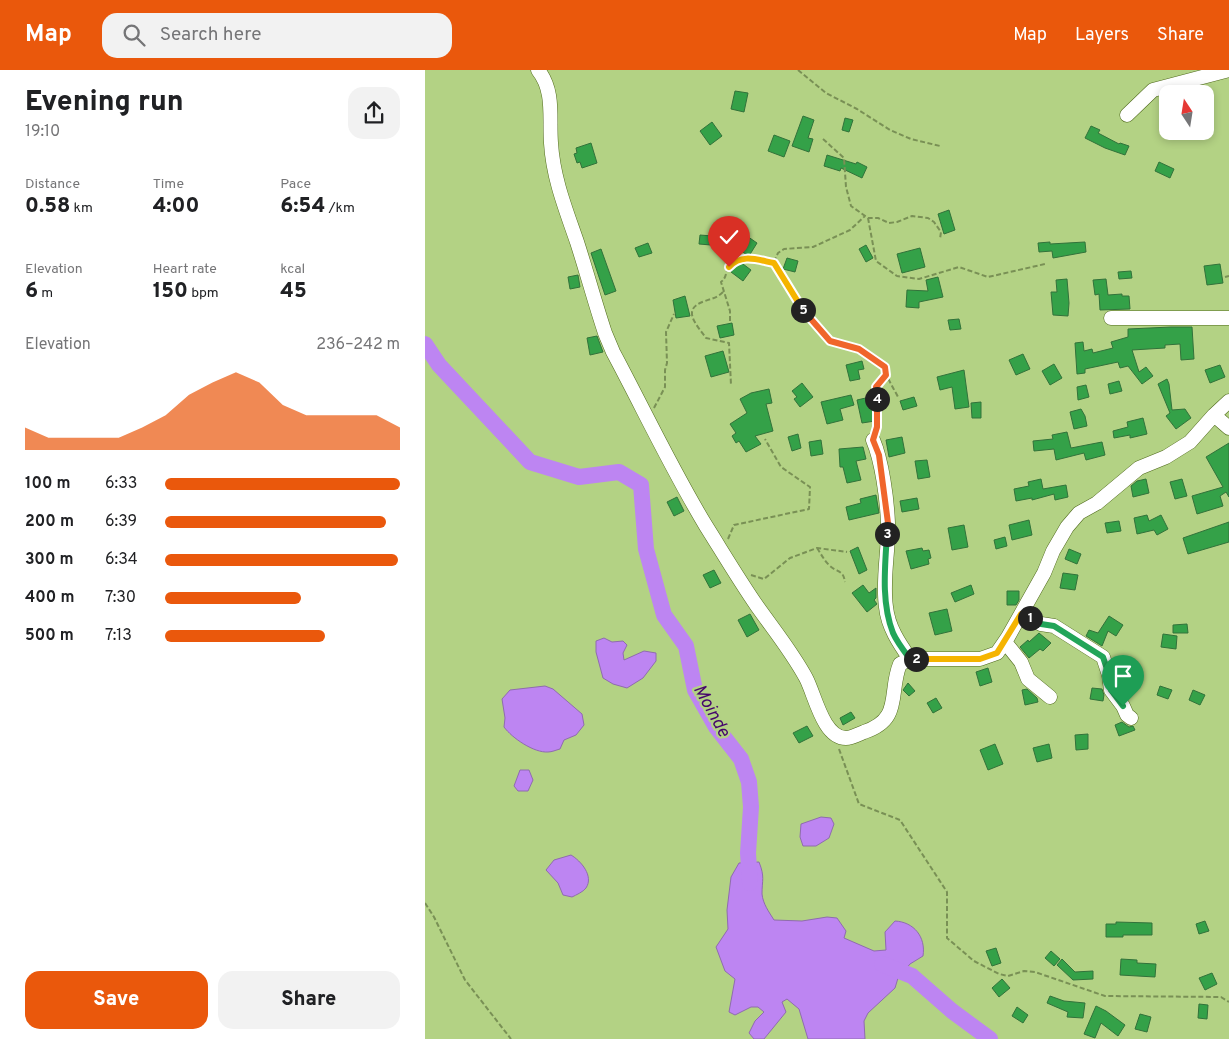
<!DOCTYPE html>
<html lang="en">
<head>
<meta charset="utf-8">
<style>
  body { margin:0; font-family:Overpass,sans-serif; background:#f2f2f2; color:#202124; height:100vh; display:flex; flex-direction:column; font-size:19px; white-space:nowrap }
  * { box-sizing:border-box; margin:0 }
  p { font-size:16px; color:#757577 }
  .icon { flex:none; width:28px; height:28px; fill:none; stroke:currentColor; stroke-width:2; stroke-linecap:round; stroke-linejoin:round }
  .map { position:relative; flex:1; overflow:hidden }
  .side { display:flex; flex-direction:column; background:#fff; width:425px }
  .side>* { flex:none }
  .needle { width:32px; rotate:348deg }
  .tools { position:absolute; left:734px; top:15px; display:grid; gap:10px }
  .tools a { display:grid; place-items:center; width:55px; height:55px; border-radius:10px; background:#fff; box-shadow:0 2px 8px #0003; font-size:25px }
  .pin { position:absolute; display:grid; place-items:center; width:42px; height:42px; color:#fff; margin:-51px -21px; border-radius:50% 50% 50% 0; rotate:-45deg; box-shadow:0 0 5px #0007 }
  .pin .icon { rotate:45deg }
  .km { position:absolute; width:25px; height:25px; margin:-12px; border-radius:50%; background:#222; color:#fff; font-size:14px; line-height:25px; text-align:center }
  .round { display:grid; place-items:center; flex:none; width:52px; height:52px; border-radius:15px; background:#f2f2f2 }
  .head { display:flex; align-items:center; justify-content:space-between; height:85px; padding:0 25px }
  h1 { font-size:28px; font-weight:800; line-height:38px }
  .metrics { display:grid; grid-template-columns:repeat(3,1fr); gap:8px; height:85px; padding:5px 25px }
  .metrics div { display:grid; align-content:center }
  .metrics b { font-size:21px; font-weight:800 }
  .metrics small { font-size:14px; font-weight:400 }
  .metrics p { font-size:14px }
  .chart { height:140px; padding:10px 25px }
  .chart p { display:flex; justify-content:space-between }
  .chart svg { width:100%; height:90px; margin-top:5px; fill:#ea580c; opacity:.7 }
  .button { display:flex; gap:10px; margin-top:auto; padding:10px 25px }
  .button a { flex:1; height:58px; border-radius:15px; background:#ea580c; color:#fff; font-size:20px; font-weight:800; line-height:58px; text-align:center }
  .button a+a { background:#f2f2f2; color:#202124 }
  ul { padding:0 25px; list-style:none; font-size:16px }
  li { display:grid; grid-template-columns:80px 60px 1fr; align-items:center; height:38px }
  li i { height:12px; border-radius:6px; background:#ea580c }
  header { display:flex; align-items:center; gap:30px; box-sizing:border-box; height:70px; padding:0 25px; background:#ea580c; color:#fff }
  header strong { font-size:24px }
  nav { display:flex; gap:28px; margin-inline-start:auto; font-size:18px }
  .search { width:350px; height:45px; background:#f2f2f2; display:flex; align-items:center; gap:12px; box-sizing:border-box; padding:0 18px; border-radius:15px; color:#757577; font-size:19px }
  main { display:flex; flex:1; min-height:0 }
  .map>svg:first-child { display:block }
</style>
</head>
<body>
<header>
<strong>Map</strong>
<div class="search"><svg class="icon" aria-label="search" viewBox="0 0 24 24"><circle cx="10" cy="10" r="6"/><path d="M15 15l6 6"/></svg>Search here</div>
<nav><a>Map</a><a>Layers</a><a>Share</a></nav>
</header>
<main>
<section class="side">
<div class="head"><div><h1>Evening run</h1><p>19:10</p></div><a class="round"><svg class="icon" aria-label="share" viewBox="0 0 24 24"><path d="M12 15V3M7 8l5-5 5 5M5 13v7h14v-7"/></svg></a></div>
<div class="metrics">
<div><p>Distance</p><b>0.58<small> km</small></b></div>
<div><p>Time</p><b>4:00</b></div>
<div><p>Pace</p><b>6:54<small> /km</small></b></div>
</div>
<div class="metrics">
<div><p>Elevation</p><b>6<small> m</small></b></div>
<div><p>Heart rate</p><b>150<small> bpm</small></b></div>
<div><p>kcal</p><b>45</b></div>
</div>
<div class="chart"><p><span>Elevation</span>236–242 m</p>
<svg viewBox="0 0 160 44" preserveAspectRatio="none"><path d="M0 44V33L10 38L20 38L30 38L40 38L50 33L60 27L70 17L80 11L90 6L100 11L110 22L120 27L130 27L140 27L150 27L160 33V44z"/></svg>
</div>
<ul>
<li><b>100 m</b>6:33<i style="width:100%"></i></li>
<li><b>200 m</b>6:39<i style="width:94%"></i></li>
<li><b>300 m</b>6:34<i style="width:99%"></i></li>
<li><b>400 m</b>7:30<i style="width:58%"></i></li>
<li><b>500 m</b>7:13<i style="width:68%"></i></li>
</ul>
<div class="button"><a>Save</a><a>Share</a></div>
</section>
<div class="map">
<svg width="804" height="969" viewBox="0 0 804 969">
  <rect width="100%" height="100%" fill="#b3d284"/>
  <path fill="#bd85f2" stroke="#8f6cae" d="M179,568L187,572L198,571L202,575L198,583L199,590L219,581L231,583V591L218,608L202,618L188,614L178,608L171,582V571Z
    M120,616L128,619L157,644L159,655L151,665L139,670L135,679C131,680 127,682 123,682C109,683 87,668 79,657L80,648L77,629L85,620Z
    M95,700H104L108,710L103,721H93L89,716Z
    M396,747L406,748L409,754L404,768L391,776H378L375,767L376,754Z
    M146,785C156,791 169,806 161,818C158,822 151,825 147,827L138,825L133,813L121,800L129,790Z
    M334,792C340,807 337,810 337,824C338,834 344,842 349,850L377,851L402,847L412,848L421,861L419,868L449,881L461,880L460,862L470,851C489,852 501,867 498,886L485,894L473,908L470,918L443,943L439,951L440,969H383L374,939L362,929L357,932L361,942L339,969H329L324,963L330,951L339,942L333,937H326L310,945L304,942L310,909L300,901L291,877L303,859L302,840L306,807L314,793Z"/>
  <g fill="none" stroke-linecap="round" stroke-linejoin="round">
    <path stroke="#bd85f2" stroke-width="16" d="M0,274L14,295L105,392L154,407L194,402L216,415L221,479L239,545L261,576L270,620L291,657L316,689L324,712L326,737L323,783L325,813
      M457,894L487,906L527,941L565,969"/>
  </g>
  <path fill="#34a148" stroke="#32723a" d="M310,21L323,23L319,42L306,39Z
    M378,46L389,50L383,68L388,69L384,82L367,76Z
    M420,48L428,50L424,62L417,60Z
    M287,52L297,66L285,75L275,61Z
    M666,56L675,60L673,63L694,74L695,73L704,76L700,85L680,78L660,68Z
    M349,65L365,71L359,87L343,81Z
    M166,73L172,93L157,98L155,92L152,93L149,84L152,83L151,78Z
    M402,85L431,94L432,92L442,97L437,108L416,98L415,101L399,96Z
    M734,92L749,99L745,108L730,101Z
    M524,140L530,160L519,164L513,144Z
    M319,164L332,173L324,186L310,177Z
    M275,165L287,166L286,175L274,174Z
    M625,172V174L660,172L661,182L628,188L627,181L614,182L613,173Z
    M223,173L227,183L214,187L210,178Z
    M441,175L448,188L441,192L434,179Z
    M495,178L500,197L477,203L472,184Z
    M176,179L191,221L180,225L166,183Z
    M362,188L373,191L370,202L358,199Z
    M314,191L326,200L318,211L306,202Z
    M795,194L798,213L782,215L779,196Z
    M706,201L707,208L694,209L693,202Z
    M153,205L155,217L145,219L143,207Z
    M513,207L518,227L494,232V238L481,237L482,220L503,221L501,210Z
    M642,209L644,233L643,246L628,245L626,222H632L631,210Z
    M681,209L683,225L697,224V226H704L705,239L675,240L674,224L670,225L668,210Z
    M260,226L265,246L251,248L248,230Z
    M534,249L536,259L525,260L523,250Z
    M307,253L309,265L295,268L292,256Z
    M746,257H767L769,289L756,290L755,274L740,275V278L707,280L714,302L721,297L728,306L717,314L703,296L695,298L693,292L660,299V303L652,304L650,273L658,272L659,281L667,279L668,283L688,278L686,272L703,267V259Z
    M172,266L178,282L165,285L162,268Z
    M298,281L304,302L286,307L280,286Z
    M598,284L605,299L591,305L584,290Z
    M437,291L439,299L433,300L435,309L425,311L421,295Z
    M629,294L637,308L625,315L617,301Z
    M795,295L800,307L785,313L780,300Z
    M539,300L544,337L530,339L527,317L515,320L512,307Z
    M742,309L744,314L747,340L760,339L766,348L751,359L741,346L745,343L733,314Z
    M694,311L697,321L685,324L683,314Z
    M377,313L388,327L375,337L369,329L372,327L367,321Z
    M661,315L664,327L653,330L652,317Z
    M344,319L347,333L341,334L348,361L330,366L336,374L321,382L314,371L311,373L307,366L311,363L305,354L322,343L315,329L326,323Z
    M426,325L429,335L415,339L418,350L402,354L396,332Z
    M445,327L450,351L437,353L432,330Z
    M489,327L492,336L478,340L475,331Z
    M556,332V348H547L546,333Z
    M656,339L660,346L662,356L649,359L645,342Z
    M718,348L722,364L705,368V365L689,368L688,361L703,357L702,352Z
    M642,362L646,378L677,372L680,385L661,390L659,383L631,390L629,379L609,381L608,371L628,369L627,365Z
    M373,364L376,378L367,381L363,367Z
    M477,367L480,383L464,387L461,370Z
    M396,370L398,384L386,386L384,372Z
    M804,373V427L801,422L795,426L798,436L772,444L767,426L798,417L781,387Z
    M438,377L441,389L431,391L436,410L422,413L418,397H415L414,379Z
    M502,390L505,407L493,409L490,391Z
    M616,409L618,419L641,415L643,427L630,430L629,424L607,430V428L591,431L589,419L604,416L603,412Z
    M721,409L724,423L708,427L706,416L712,411Z
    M757,409L762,426L750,429L745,412Z
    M451,425L454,443L424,450L421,437L436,433L435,429Z
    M252,427L259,441L249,446L242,432Z
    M492,428L494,439L477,442L475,431Z
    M722,445L724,451L736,445L743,459L732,465L729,460L712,464L709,448Z
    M604,450L607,465L587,470L584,455Z
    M694,451L696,461L682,463L680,453Z
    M804,452V472L763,484L758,468Z
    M539,455L543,477L527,480L523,458Z
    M580,467L582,476L571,479L569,470Z
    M433,477L442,500L434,504L425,481Z
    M497,478L498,481L504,480L506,488L503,489L504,494L486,499L481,481Z
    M644,479L656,484L652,494L640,489Z
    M289,500L296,513L285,518L278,505Z
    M638,503L653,505L650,520L635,518Z
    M438,515L444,523L451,518V528L449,530L452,534L442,542L427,523Z
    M546,515L549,524L530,532L526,523Z
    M582,521H594V530L591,535H582Z
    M522,539L527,561L510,565L504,543Z
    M325,544L334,560L322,567L313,550Z
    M684,546L698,555L691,566L683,561L677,576L661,566L664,560L673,563Z
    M762,554L763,563H748V555Z
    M614,563L626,573L618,581L615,579L604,588L595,577L603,570L604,572Z
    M738,564L752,566L751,579L736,577Z
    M563,598L567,612L555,616L551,602Z
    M483,613L490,621L484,626L478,620Z
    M735,616L747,620L743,629L732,625Z
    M667,618L677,619L679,625L678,631L665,629Z
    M602,619L612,628L613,632L600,635L597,620Z
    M768,620L780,625L775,635L764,630Z
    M511,628L517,638L508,643L502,633Z
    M426,642L430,648L418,655L415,648Z
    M697,652L704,657L708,656L710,660L694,666L690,655Z
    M382,656L388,666L374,673L368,663Z
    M663,664V679L651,680L650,665Z
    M570,674L578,694L563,700L555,680Z
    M624,674L627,688L612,692L608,678Z
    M780,851L784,861L774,864L771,854Z
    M691,852L727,853V865H698V867H681V854H691Z
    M571,878L576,893L567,896L561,881Z
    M626,881L635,889L629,896L620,888Z
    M637,889L650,902L668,901V909L648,910L632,895Z
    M696,889L712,890V893L731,894L730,907L695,905Z
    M787,903L792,914L780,920L774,908Z
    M577,909L585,918L574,927L567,918Z
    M625,926L639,931L660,933L658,948L642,947L643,942L622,933Z
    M774,934L783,935L782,949L773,948Z
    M671,936L681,941L700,955L693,966L676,953L670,968L659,964Z
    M592,937L603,945L598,953L587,946Z
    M715,944L726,947L722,962L710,959Z"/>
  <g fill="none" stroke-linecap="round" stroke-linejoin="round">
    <g stroke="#4f691b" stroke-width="15">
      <path id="minor" d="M113,0C130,21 124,48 126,73C128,108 141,140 152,172C162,203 170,233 180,263L188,282C219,340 247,400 281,456C298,483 314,510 332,536C349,560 367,582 381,608C390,625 398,668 421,668C427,668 434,664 439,662C478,649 463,623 475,594L485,589H555L572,583L583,567L619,503L628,481L642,457L654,443L672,433L714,398L741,387L765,372L789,345L804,331
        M702,45L728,20L804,0
        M686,248H804
        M789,345L804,358
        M448,370C457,391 462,429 463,453C464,481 457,509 461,537C463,557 474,573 485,589
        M596,544L616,554L629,556L678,587L684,605L686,620L698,636L702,645L706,648
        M580,572L596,592L603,609L625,627"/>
    </g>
    <path stroke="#799055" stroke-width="2" stroke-dasharray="5 2.5" stroke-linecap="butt" d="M373,0L401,23L432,39L465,60L486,69L515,76
      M398,69L419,88L421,117L426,136L443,148H453L464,153L472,152L487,146L503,148L509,152L516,162L515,169
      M443,148L451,191L472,206L494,209L534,197L563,207L620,194
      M349,192L353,183L359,179L388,177L425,160L440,146
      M800,207L804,206
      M298,222C292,228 288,228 280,231C255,239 272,255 281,268L304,273L306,315
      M305,251V241L296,212C302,207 300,204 303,198C312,181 335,190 349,193L383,247L405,271L434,279L461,297C461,308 468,317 473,327
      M229,338L240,317V300L242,293L241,262L249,244
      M451,360V317L461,305
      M303,469L309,455L384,439L385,417L356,397L340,369
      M392,478C396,484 399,490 404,495C412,503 418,499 420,512
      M326,505L339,509L365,488L392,478L422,482
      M414,679L434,734L475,750L522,822V868L549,891L574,904L583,906L599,901L610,902L680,926L796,927L804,932
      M0,833L9,847L40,910L86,969"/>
    <use href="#minor" stroke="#fff" stroke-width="14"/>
  </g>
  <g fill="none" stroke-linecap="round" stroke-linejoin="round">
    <g stroke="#fff" stroke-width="10">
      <path id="split-1" d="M605,548L616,554L629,556L678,587L684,605L686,620L698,636"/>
    </g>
    <g stroke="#fff" stroke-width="10">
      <path id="split-2" d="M491,589H555L572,583L596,544L605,548"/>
    </g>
    <g stroke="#fff" stroke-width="10">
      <path id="split-3" d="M462,464C460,497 456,532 468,563C472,572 479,581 485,589H491"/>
    </g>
    <g stroke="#fff" stroke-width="10">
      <path id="split-4" d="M452,329V357L448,370L454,385L463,453L462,464"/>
    </g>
    <g stroke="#fff" stroke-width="10">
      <path id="split-5" d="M378,240L405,271L434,279L460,297L461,305L451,317L452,329"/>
    </g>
    <g stroke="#fff" stroke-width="10">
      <path id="split-6" d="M304,197C317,183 333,190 349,193L378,240"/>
    </g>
    <use href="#split-1" stroke="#22a559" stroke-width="6"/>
    <use href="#split-2" stroke="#f5b400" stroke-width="6"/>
    <use href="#split-3" stroke="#22a559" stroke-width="6"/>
    <use href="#split-4" stroke="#f0652b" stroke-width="6"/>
    <use href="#split-5" stroke="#f0652b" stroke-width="6"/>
    <use href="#split-6" stroke="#f5b400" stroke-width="6"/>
  </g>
  <g text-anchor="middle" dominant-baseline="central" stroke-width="4.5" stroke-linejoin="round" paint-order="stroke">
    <g font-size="18" font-style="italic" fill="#45066c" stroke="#b3d284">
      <text transform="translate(286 641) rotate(61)">Moinde</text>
    </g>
  </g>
</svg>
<div class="tools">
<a><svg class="needle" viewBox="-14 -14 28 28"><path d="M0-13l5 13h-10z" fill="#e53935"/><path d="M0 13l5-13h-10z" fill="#757577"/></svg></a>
</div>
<div class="pin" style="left:698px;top:636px;background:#1e9e55"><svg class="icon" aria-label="arrive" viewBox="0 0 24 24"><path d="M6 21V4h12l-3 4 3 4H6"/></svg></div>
<div class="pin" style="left:304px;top:197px;background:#d93025"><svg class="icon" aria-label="check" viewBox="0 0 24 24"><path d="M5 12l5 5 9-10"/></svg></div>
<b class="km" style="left:605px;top:548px">1</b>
<b class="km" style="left:491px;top:589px">2</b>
<b class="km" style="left:462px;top:464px">3</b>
<b class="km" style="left:452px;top:329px">4</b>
<b class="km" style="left:378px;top:240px">5</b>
</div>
</main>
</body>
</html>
